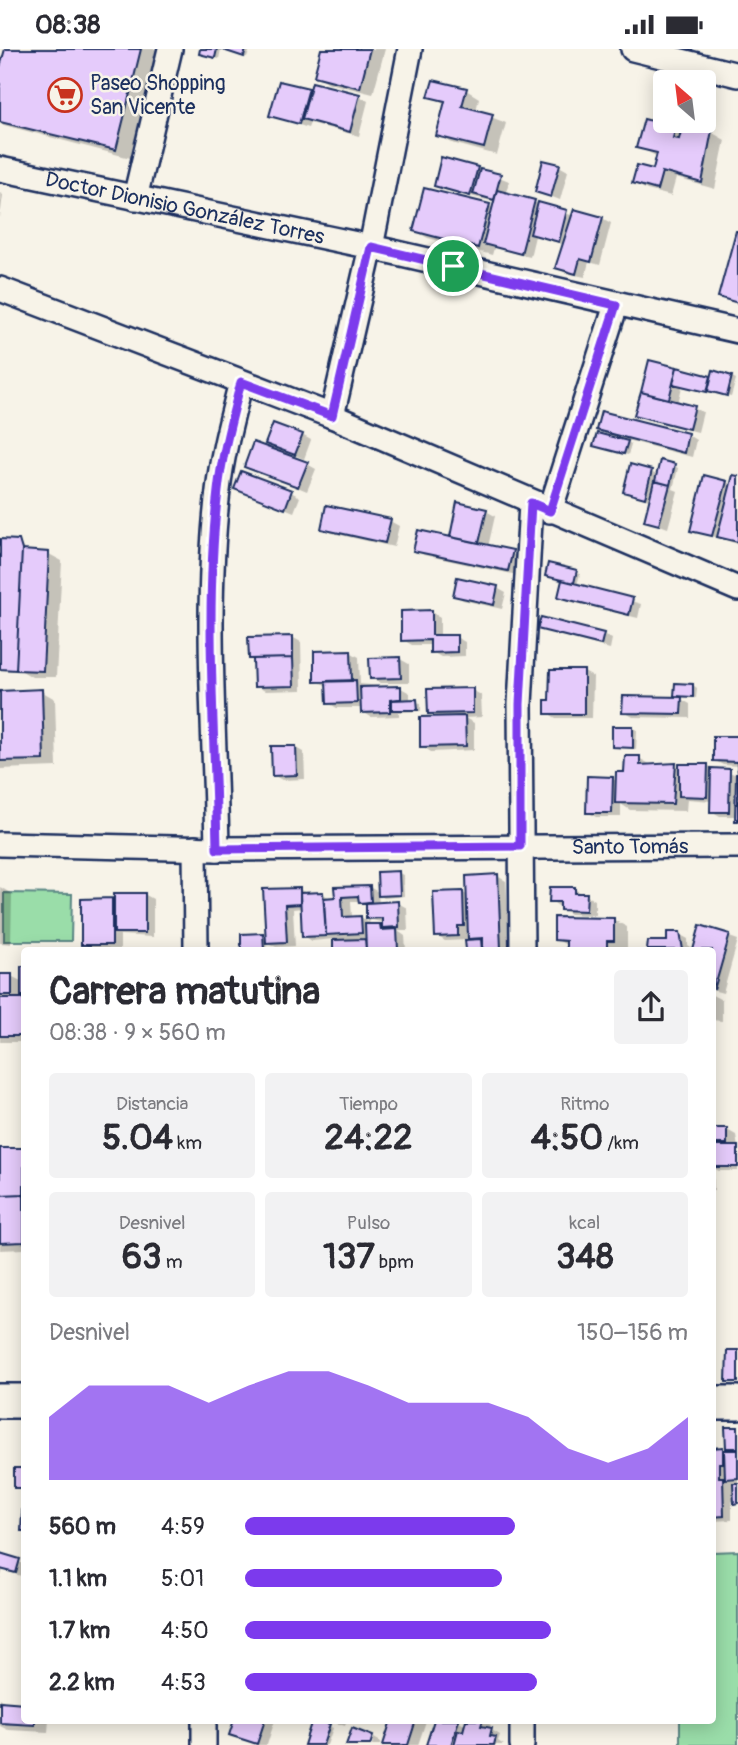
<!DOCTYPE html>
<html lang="es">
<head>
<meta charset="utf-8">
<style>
  body { margin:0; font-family:Pangolin,sans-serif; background:#f2f2f3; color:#2b2b33; height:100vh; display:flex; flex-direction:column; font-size:26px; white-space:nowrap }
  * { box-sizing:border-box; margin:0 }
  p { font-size:23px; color:#7c7c81 }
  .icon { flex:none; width:38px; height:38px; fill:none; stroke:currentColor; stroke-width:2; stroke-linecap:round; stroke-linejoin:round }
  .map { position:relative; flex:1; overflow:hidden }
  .side { position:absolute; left:21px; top:898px; width:695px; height:777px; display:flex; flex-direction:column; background:#fff; border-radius:7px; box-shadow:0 4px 18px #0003 }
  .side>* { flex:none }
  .needle { width:46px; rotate:332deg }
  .fabs { position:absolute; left:653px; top:21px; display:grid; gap:14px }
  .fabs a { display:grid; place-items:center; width:63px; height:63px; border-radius:7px; background:#fff; box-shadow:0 4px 18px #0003; font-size:35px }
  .pin { position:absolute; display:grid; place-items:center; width:60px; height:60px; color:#fff; margin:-30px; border:4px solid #fff; border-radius:50%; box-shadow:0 2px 7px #0007 }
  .round { display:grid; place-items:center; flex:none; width:74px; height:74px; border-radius:7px; background:#f2f2f3 }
  .overview { display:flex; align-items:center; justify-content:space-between; height:119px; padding:0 28px }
  h1 { font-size:38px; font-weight:800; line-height:52px }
  .stats { display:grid; grid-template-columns:repeat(3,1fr); gap:10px; height:119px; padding:7px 28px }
  .stats div { display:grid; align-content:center; border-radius:7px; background:#f2f2f3; text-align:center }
  .stats b { font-size:35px; font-weight:800 }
  .stats small { font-size:19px; font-weight:400 }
  .stats p { font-size:19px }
  .chart { height:196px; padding:14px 28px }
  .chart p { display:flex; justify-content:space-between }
  .chart svg { width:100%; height:126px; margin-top:7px; fill:#7c3aed; opacity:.7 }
  ul { padding:0 28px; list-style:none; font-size:23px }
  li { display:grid; grid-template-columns:112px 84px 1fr; align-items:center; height:52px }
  li i { height:18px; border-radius:9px; background:#7c3aed }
  .status { display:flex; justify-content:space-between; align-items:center; height:49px; padding:0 35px; background:#fff; direction:ltr }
  .status svg { height:19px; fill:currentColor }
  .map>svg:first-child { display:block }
</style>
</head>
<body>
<div class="status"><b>08:38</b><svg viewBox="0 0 49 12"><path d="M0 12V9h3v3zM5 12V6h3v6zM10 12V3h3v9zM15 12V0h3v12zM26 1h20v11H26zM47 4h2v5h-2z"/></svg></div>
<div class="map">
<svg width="738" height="1696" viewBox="0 0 738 1696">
  <rect width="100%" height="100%" fill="#f7f3e8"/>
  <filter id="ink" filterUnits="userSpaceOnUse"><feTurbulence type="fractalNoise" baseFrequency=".0143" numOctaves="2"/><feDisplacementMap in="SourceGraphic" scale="14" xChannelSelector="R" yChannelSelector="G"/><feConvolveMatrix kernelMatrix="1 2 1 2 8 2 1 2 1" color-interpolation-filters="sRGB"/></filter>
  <g filter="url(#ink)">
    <path fill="#9adda9" stroke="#5a8684" stroke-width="2" d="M4,844L72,845L71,892H4Z
      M738,1502V1696H680V1671H712V1503Z"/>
    <path fill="#0003" fill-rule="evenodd" d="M6,0H161L134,110L0,75V26Z
      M202,0H250L247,9L221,0L219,10L205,6Z
      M323,0H385L373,45L329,34L316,26Z
      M280,34L311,42L359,47L368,52L359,87L310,74L308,79L271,66Z
      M466,41L479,49L476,62L506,74L497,106L452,94L438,86L446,55L430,47Z
      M675,79L682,84L711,83L725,91L715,140L676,129L671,147L647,141L634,134L654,122L658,108L638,98Z
      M559,117L568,122L560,151L537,142Z
      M477,119L509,132L506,144L574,167L602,169L611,174L600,216L589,213L585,228L566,224L557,219L565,196L535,187L530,208L494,199L492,206L428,189L415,182L489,157L494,159L496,153L444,141L436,136Z
      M0,144L3,146L0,169Z
      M650,313L713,329L714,324L732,328L736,330L731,348L682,338L678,354L703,363L698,383L645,370L636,365Z
      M602,364L688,386L696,391L692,408L623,390L631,395L628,406L599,399L595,397L611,388L598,380Z
      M302,386L311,391L304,410L267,394Z
      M307,415L316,420L307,442L246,417Z
      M674,417L678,419L673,440L678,442L668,479L646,471L651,452L625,442L651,423L658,427Z
      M738,429V495L692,481L726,433L732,436Z
      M236,439L291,443L300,448L294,463Z
      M486,462L495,467L488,498L521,508L517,526L424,506L415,501L451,490Z
      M390,472L399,477L394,498L332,484L323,479Z
      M0,492H19L25,503L49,505L62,512L56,628H32L22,622L0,621Z
      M576,523L580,525L577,536L641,555L638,569L568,552L560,547Z
      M497,539L506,544L502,560L463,551L454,546Z
      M431,563L440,568V588H456L465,593V607L441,608L432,603V596H412L403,591Z
      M539,580L603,585L612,590L610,600Z
      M292,588L301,593L302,641L265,642L256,637L250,590Z
      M350,603L359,608L360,635L401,639L410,644V652L421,654V662L399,663V667L371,668L363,663L362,659H337L328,654V637L316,632Z
      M400,610L409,615V634H380L371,629Z
      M584,623L593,628L592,669H556L547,664Z
      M693,636L697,639L696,649L676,646Z
      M472,641L481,646L482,668L465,669L474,674V701L431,703L422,697L439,669L430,664Z
      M41,642L55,650L57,718L0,720V643Z
      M681,650L690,655V669L633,668L624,663Z
      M633,679L637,681L636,700L613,697Z
      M738,689V717L723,716L714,711Z
      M295,698L304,703L305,730L282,731L273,726Z
      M639,709L653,717H708L738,726V771L737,767H720L711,762L712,752L687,750L686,762L630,761L621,755V768H596L587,763L613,730L618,733Z
      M399,824L403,826L404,847L384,849L378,845L379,855L398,854L407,859L408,882H398L405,887L406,901H335L334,890L312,892L304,887L302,859L293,860L295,897L276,898L266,893L267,901H243V887L262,886L267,889L265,842L299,840L308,845H323L332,850L369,838L380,844ZM351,852H360L367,857L368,873L361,868L352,869ZM369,870L384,874V879L370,877Z
      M497,827L506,832L510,901H469L468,891L445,892L437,887L462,843L468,847Z
      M0,838L12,845L11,895L0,894Z
      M574,840L595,851V866L570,865L551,852Z
      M144,845L153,850V888L120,886V900H91L82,895L111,851L115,853Z
      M614,871L627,878V899L568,901V897L556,890Z
      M701,878L738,891L723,944L712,941V901H649V894H669L679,885L688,890V897L694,901Z
      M23,919L24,947L20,944V951H24V993H0V927H11L23,933Z
      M712,946L722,951V972L712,971Z
      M712,1081H727L736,1086L738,1099V1122H719L713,1119L714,1141H712Z
      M24,1100V1200L0,1201V1101Z
      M738,1380V1455L732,1452V1471L712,1472V1401L735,1402L727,1398Z
      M0,1506L24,1515V1528L3,1521L0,1530Z
      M0,1649L8,1655H24V1671H49L48,1683L8,1681L0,1677Z
      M236,1671H275L267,1696H257L231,1686Z
      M327,1671H347L345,1677Z
      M393,1671L426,1672L418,1696H385Z
      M456,1671L466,1677L468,1671H484L491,1676L490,1680L500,1686L498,1692L504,1696H428Z
      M329,1677L333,1679L327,1696H308Z
      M374,1689L381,1693V1696H372Z"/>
    <path fill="#e5cbfb" stroke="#1b2f5e" stroke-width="2" d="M5,0H141L116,101L0,73V18Z
      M200,0H217L215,9L199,5Z
      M220,0H246L244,8Z
      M321,0H370L360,39L314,27Z
      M433,31L467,39L462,57L493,65L484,99L436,87L445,52L428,48Z
      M279,32L309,39L299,75L269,67Z
      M312,33L360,45L350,83L302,70Z
      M644,70L676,78L673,89L679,90L683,74L712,81L702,134L662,123L657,141L632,134L637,116L653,120L657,104L636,99Z
      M441,108L478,118L470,147L434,137Z
      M543,111L560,115L551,148L535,143Z
      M480,120L501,125L494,151L473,145Z
      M424,139L490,155L478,199L413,182Z
      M497,141L535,151L521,205L483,195Z
      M538,153L567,161L559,193L530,185Z
      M574,160L603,168L591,213L580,210L576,225L555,219Z
      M736,182H738V254L718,248Z
      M649,311L677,318L669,350L641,343Z
      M677,318L711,327L707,343L673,335Z
      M713,321L732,327L727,347L708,342Z
      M641,343L695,357L689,380L634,366Z
      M601,362L688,384L684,404L596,381Z
      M273,374L303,385L295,406L265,395Z
      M597,384L628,392L624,405L593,397Z
      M253,393L308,413L298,438L244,418Z
      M660,411L675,415L670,436L655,432Z
      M630,415L652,421L645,449L623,443Z
      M241,422L292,441L285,460L234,440Z
      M704,426L727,432L712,487L690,482Z
      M733,426L738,427V493L717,488Z
      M654,432L670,436L659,476L644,472Z
      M457,453L487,460L479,494L450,488Z
      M326,456L391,470L385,494L321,480Z
      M418,481L513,501L508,522L413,502Z
      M0,490L19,491L22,501L16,621L0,620Z
      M22,501L49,503L43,622L16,621Z
      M548,514L577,521L574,534L545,527Z
      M457,528L498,537L494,556L453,547Z
      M562,531L633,549L629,566L558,548Z
      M432,561V586H457V603L430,604V591L401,592V562Z
      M541,568L604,584L601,596L537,580Z
      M293,587V609L249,610L248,588Z
      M351,601L352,632L314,633V602Z
      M400,608L401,629L370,630L369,609Z
      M293,609L294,637L254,638L253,610Z
      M550,621H584V665H545V651H549Z
      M356,631L357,654L327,655L326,632Z
      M675,634L693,635V648L674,647Z
      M401,637V650L390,651V663L361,664L360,638Z
      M473,639V664L428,665L427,640Z
      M42,640L44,711L0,712V642Z
      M623,647L682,648L681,665L622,664Z
      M417,650L418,661H392V651Z
      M465,667L466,697L420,698V668Z
      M612,677H633V699L612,698Z
      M713,687H738V724L737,713L713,712Z
      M271,697H296L297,726L272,727Z
      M625,707H640V716L676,714L673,755L615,754L616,723H624Z
      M679,715H708L707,748L679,747Z
      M711,719L730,720L729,763H710Z
      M736,725H738V772H735Z
      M587,727L613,728L612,764H586Z
      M399,822L400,846L378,847L377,823Z
      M498,825L501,900H483V889L468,890L466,827Z
      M370,837L371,853L359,854L358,847L342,848L343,868L361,867L362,884L326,886L324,849L335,848L334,838Z
      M550,838H575V844H587L586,862L560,861V853H549Z
      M300,839V855L285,856L287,893L266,894L263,840Z
      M463,842L464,877H458V887L435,888L433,843Z
      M323,843L326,887L302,888L300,844Z
      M114,844H145V884H114Z
      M112,849V896H81V850Z
      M398,852L399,878L382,879V869L366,870V854Z
      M554,868L614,869V892H607V901H566V892L554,891Z
      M365,875H380L381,881L397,880L398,901H366Z
      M700,876L730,885L714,941L712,901H693Z
      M667,883H680L683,901H647L648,892H667Z
      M263,884L264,901H241V885Z
      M365,890L366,901H333V891Z
      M481,890L482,901H466L465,891Z
      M21,917H24V947H21Z
      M0,925H12V946H0Z
      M0,949H24V987H0Z
      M712,1079H727V1095H712Z
      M712,1097H738V1118H712Z
      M0,1099H24V1145L0,1146Z
      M24,1145V1193L0,1194V1146Z
      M727,1301H738V1333H726Z
      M725,1378H738V1399H726Z
      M723,1398V1414H719V1428H723L724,1467L712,1468V1399Z
      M724,1401H738V1429L725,1430Z
      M14,1419H24V1439H14Z
      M733,1434H738V1454L734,1455Z
      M23,1446H24V1482H21Z
      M0,1504L20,1510L16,1524L0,1520Z
      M0,1652L24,1654V1671H35V1676L0,1674Z
      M234,1671H265L257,1695L229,1686Z
      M312,1671L330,1675L323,1696H304Z
      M391,1671H416L408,1696H383Z
      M434,1671H459L451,1696H426Z
      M466,1671H483L481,1677L492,1679L490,1687L496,1688L494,1696H454L458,1681L463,1682Z
      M352,1679L373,1687L370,1696H346Z"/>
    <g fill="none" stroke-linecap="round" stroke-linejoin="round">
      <g stroke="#1b2f5e" stroke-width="28">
        <g id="street">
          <path d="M633,0L738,26"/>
          <path id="s1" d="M0,120L371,198L738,282"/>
          <path d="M135,149L170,0"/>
          <path d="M0,240L332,367L738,540"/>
          <path d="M332,367L371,198L410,0"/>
          <path d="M550,462L616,256"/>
          <path id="s2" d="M0,795L217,800L738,797"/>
          <path d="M195,799L196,901"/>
          <path d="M217,800C215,682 204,560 218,442C222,405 232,369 241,333"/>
          <path d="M522,901L520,655L531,454"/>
          <path d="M204,1696V1671"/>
          <path d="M522,1696V1671"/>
        </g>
      </g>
      <g stroke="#1b2f5e" stroke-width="38">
        <path id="secondary" d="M0,1352H24
          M712,1354H738"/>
      </g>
      <use href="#street" stroke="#f7f3e8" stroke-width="23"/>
      <use href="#secondary" stroke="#f7f3e8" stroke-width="33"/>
    </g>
  </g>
  <g fill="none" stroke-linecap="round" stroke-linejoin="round" filter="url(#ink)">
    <g stroke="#fff" stroke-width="14">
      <path id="route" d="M371,198L616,256L550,462L531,454L520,655V797L217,800C215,682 204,560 218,442C222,405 232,369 241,333L332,367Z"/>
    </g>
    <use href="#route" stroke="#7c3aed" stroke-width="9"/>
  </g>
  <defs>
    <g id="supermarket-ring" transform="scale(1.75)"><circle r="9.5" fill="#f7f3e8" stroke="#c8321e" stroke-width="1.5"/><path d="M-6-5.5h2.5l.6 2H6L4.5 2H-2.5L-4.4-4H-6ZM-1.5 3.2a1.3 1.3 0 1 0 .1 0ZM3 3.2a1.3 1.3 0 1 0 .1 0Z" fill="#c8321e"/></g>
  </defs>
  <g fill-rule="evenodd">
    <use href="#supermarket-ring" x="65" y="46"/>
  </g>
  <g text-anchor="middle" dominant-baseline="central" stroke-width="5" stroke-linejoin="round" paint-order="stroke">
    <g font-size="21" fill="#1b2f5e" stroke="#f7f3e8" text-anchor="start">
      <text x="90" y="34">Paseo Shopping<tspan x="90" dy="24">San Vicente</tspan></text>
    </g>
    <g font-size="21" fill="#1b2f5e" stroke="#f7f3e8">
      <text stroke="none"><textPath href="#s1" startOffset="189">Doctor Dionisio González Torres</textPath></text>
      <text stroke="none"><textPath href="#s2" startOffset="630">Santo Tomás</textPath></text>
    </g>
  </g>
</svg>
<div class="fabs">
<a><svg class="needle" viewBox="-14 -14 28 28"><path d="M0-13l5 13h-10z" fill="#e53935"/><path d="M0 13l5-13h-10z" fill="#7c7c81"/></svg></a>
</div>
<div class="pin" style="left:453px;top:217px;background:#1e9e55"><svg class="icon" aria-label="arrive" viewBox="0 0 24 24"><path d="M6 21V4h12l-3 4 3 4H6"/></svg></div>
<section class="side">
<div class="overview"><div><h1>Carrera matutina</h1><p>08:38 · 9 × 560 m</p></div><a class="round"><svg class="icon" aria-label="share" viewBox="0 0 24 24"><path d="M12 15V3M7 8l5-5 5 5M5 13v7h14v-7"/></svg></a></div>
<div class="stats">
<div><p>Distancia</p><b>5.04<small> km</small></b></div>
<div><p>Tiempo</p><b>24:22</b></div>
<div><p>Ritmo</p><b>4:50<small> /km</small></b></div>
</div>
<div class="stats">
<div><p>Desnivel</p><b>63<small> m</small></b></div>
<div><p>Pulso</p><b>137<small> bpm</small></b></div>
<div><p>kcal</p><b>348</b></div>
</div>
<div class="chart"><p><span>Desnivel</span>150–156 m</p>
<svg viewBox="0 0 160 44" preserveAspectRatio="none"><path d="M0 44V22L10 11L20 11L30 11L40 17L50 11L60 6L70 6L80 11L90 17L100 17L110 17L120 22L130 33L140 38L150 33L160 22V44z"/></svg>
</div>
<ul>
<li><b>560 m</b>4:59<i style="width:61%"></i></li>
<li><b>1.1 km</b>5:01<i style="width:58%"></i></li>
<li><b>1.7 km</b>4:50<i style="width:69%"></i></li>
<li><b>2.2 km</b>4:53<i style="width:66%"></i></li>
</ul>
</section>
</div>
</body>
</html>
